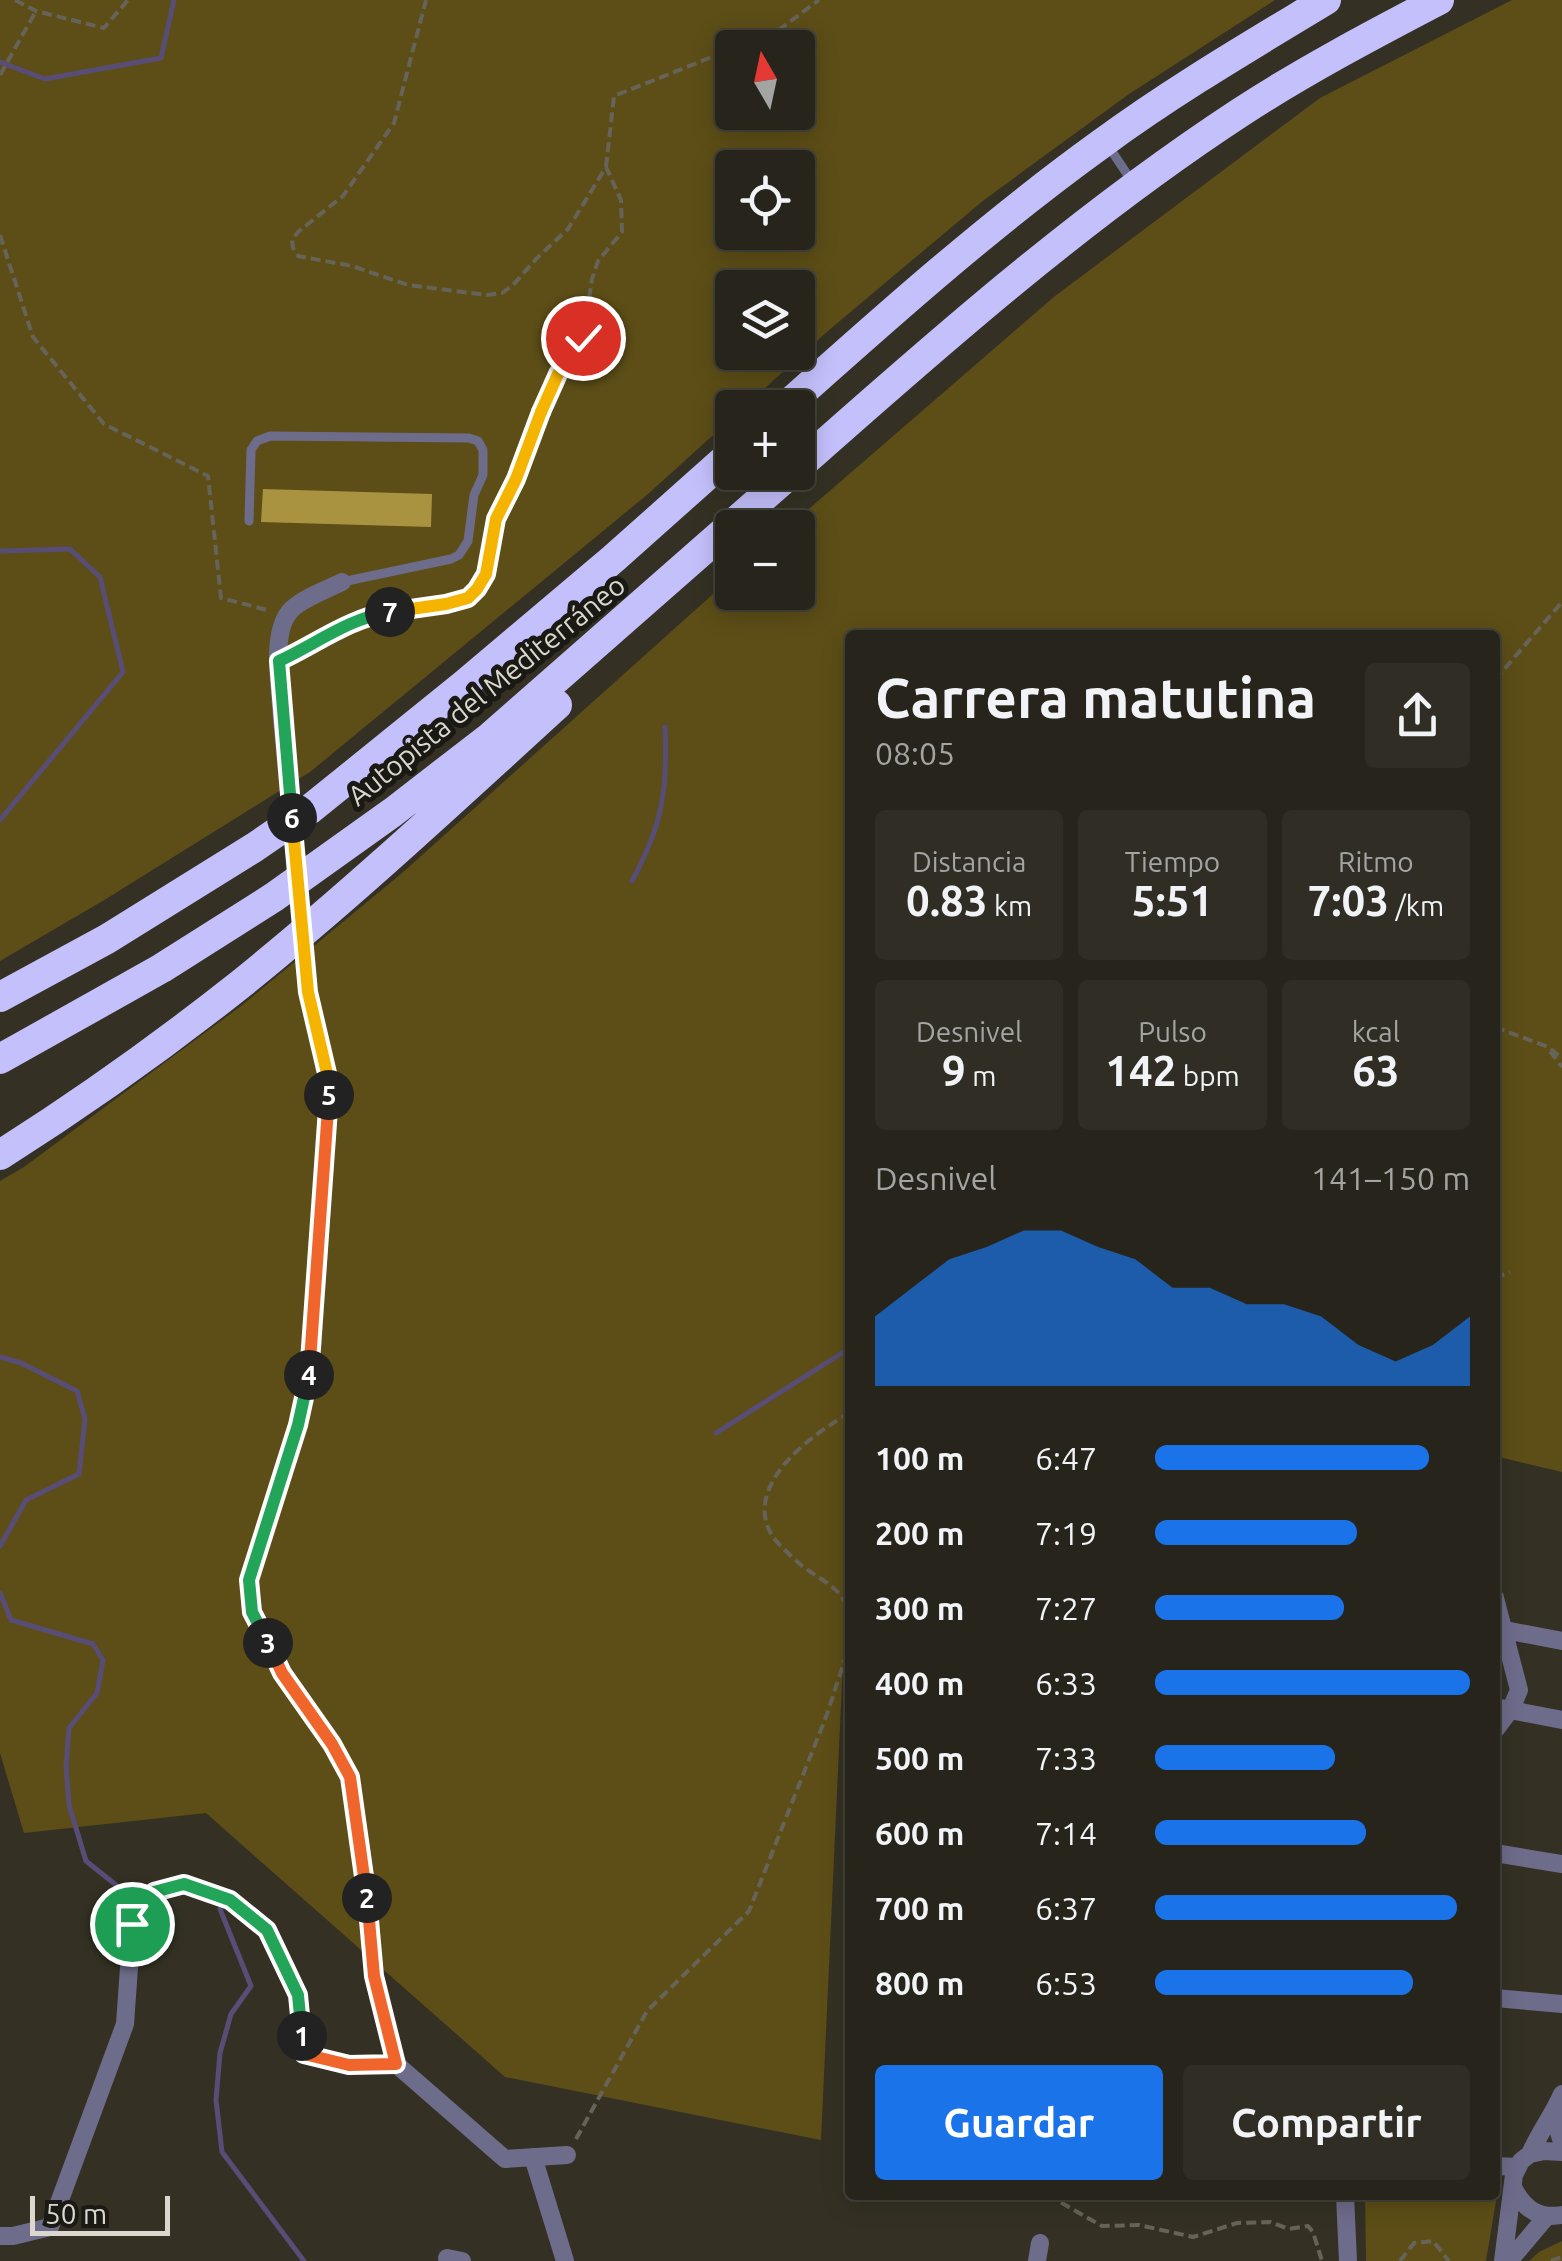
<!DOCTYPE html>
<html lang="es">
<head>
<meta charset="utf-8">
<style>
  body { margin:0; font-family:Ubuntu,sans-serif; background:#2f2d24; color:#f1f3f6; height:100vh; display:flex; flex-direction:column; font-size:38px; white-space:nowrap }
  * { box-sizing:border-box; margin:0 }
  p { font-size:32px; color:#a4a5a3 }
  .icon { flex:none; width:55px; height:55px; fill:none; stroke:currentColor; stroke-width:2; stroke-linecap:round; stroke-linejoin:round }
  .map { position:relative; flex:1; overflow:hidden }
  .sheet { position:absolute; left:845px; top:630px; width:655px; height:1570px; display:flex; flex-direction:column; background:#27251b; border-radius:10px; box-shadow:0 5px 25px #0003,0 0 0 2px #43423a }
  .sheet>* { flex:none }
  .needle { width:65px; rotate:351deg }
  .fabs { position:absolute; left:715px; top:30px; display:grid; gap:20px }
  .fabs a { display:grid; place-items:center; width:100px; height:100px; border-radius:10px; background:#27251b; box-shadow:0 5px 25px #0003,0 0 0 2px #43423a; font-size:50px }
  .scale { position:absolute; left:30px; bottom:25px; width:140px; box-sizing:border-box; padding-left:10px; border:5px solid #dad7cf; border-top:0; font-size:28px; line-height:35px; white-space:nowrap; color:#dad7cf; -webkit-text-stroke:8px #1a1913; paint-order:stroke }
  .pin { position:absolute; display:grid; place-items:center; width:85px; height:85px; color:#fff; margin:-42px; border:5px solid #fff; border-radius:50%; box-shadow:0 2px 10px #0007 }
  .km { position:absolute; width:50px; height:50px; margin:-25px; border-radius:50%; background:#222; color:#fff; font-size:28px; line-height:50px; text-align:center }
  .round { display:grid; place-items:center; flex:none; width:105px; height:105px; border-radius:10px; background:#2f2d24 }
  .summary { display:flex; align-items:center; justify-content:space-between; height:170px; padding:0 30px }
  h1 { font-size:55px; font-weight:700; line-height:75px }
  .stats { display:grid; grid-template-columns:repeat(3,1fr); gap:15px; height:170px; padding:10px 30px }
  .stats div { display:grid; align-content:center; border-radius:10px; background:#2f2d24; text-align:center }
  .stats b { font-size:42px; font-weight:700 }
  .stats small { font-size:28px; font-weight:400 }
  .stats p { font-size:28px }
  .chart { height:280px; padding:20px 30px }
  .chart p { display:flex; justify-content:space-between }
  .chart svg { width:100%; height:180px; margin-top:10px; fill:#1a73e8; opacity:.7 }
  .primary-button { display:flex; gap:20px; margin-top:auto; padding:20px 30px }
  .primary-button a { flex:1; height:115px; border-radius:10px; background:#1a73e8; color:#fff; font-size:40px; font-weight:700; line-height:115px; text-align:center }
  .primary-button a+a { background:#2f2d24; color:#f1f3f6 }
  ul { padding:0 30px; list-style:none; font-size:32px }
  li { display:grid; grid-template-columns:160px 120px 1fr; align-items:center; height:75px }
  li i { height:25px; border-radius:12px; background:#1a73e8 }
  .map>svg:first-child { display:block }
</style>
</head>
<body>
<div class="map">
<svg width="1562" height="2261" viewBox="0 0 1562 2261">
  <rect width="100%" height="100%" fill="#343124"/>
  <path fill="#5d4e17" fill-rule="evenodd" d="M0,0H1275L1129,94L984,200L829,330L744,407L732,408V418L648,494L310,772L106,899L0,961ZM732,48H798V112H732ZM732,168H798V232H732ZM732,288H798V352H732Z
    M1512,0H1562V1472L1495,1456V635H850V1510L821,2140L505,2077L206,1813L24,1833L0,1753V1181L24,1167L241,1006L401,874L732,577V592H798V528L788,527L1055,296L1320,98Z
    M1365,2195H1495L1496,2201L1486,2261H1366Z
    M1562,2241V2261H1529L1539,2252Z"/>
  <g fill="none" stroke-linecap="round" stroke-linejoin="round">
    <path stroke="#584d76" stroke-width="5" d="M0,62L45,79L161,58L174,0
      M0,551L70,549L100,577L123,672L0,820
      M1392,635L1394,632
      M632,881C662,826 668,790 665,727
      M0,1357L21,1363L77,1391L85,1419L79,1474L26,1500L0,1546
      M716,1433L850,1348
      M0,1593L11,1620L93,1644L103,1660L97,1693L69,1728L66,1766L69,1805L86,1861L131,1897
      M220,1909L251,1986L231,2014L220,2053L216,2100L222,2152L304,2261"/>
  </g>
  <path fill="#a99340" d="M263,489L432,494L431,527L261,522Z"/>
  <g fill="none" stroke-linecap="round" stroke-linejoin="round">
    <path stroke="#666358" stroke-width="4" stroke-dasharray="10 5" stroke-linecap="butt" d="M15,0L36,11L104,28L128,0
      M737,48L776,32L819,0
      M0,75L36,11
      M606,167L614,96L732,49
      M0,235L33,337L104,424L208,476L221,598L271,611
      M297,653L313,646L342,627L375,614L446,604L467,598L477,589L486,574L496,519L516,479L542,409L558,374L583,338L592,279L598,261L622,232L621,200L606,167L568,229L537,258L513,285L502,293L487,295L408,285L352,266L298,256L293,248L292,240L298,232L343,196L394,123L426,0
      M1495,680L1562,602
      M1495,1027L1548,1047L1562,1058
      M1550,1051L1562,1067
      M1495,1278L1510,1272
      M850,1413C812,1434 740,1486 773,1537C780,1546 792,1557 801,1565C822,1582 847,1588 850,1620
      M576,2139L647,2011L749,1911L826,1717L850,1644
      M1048,2195L1102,2226L1139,2225L1193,2237L1237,2223L1270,2222L1289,2229L1308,2226L1313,2232L1322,2261
      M1400,2261L1414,2243L1433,2241L1449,2261
      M1551,2261L1562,2257"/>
    <path stroke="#6e6c8b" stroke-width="9" d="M1109,147L1131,180
      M249,521L251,450L257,441L270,436L469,438L478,441L483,450V475L474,495L468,541L459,555L451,559L342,582"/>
    <path stroke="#6e6c8b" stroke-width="18" d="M282,720C281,691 269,631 292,609C305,597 326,590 342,582
      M308,992L330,1087L311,1366L298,1425L249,1580L253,1612L283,1673L332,1744L350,1777L363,1862L374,1976L396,2064
      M1495,1598L1519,1690L1511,1709L1495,1730
      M1505,1630L1562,1641
      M1495,1707L1562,1720
      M1495,1853L1562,1864
      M1495,1998L1562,2004
      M1556,2108L1558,2129L1562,2142
      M1530,2154C1539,2133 1553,2115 1562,2094
      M533,2157L565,2261
      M1495,2166L1518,2167
      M1514,2189C1524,2209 1539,2219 1562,2215
      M1345,2195L1348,2261
      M0,2236H13L50,2227L125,2024L132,1925L154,1892L184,1884L230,1900L267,1930L298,1995L304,2054L349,2065L396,2064L505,2159L567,2155
      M447,2258L462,2261
      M1037,2261L1040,2243
      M1503,2261L1514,2175L1521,2161L1530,2154L1544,2151L1562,2152
      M1509,2261L1547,2216"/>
    <path stroke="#c4c0fc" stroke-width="30" d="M784,408C887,316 990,224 1101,144C1173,91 1250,46 1326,0
      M798,467C939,342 1082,216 1241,112C1304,71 1372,35 1439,0
      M0,997L107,939L255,847L309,810L465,684L613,559L732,453
      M0,1059L162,968L274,897L393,812L490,737L792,472
      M0,1155C84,1102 165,1044 242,983C351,895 454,799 557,705"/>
    <path stroke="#6e6c8b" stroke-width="18" d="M282,720L308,992"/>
  </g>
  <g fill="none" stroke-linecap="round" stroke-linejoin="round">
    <g stroke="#fff" stroke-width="20">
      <path id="split-1" d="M132,1924L154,1892L184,1884L230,1900L267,1930L298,1995L302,2036"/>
    </g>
    <g stroke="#fff" stroke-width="20">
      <path id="split-2" d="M302,2036L304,2054L349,2065L396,2064L374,1976L367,1898"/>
    </g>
    <g stroke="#fff" stroke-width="20">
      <path id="split-3" d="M268,1643L282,1673L332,1744L350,1777L367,1898"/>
    </g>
    <g stroke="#fff" stroke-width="20">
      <path id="split-4" d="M268,1643L252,1612L249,1580L298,1425L309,1375"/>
    </g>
    <g stroke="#fff" stroke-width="20">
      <path id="split-5" d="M309,1375L329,1095"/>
    </g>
    <g stroke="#fff" stroke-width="20">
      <path id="split-6" d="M292,818L308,992L330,1086L329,1095"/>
    </g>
    <g stroke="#fff" stroke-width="20">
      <path id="split-7" d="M292,818L279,661C316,644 349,618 390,612"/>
    </g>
    <g stroke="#fff" stroke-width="20">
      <path id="split-8" d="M390,612L446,604L468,598L477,589L486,574L496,519L516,479L541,412"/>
    </g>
    <g stroke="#fff" stroke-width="20">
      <path id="split-9" d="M541,412L558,374L583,338"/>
    </g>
    <use href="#split-1" stroke="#22a559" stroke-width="12"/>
    <use href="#split-2" stroke="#f0652b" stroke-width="12"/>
    <use href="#split-3" stroke="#f0652b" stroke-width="12"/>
    <use href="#split-4" stroke="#22a559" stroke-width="12"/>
    <use href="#split-5" stroke="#f0652b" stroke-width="12"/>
    <use href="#split-6" stroke="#f5b400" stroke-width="12"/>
    <use href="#split-7" stroke="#22a559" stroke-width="12"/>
    <use href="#split-8" stroke="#f5b400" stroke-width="12"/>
    <use href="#split-9" stroke="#f5b400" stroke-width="12"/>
  </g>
  <g text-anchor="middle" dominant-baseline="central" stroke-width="10" stroke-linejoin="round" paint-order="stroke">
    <g font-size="28" fill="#dad7cf" stroke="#1a1913">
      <text transform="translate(486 690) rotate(-39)">Autopista del Mediterráneo</text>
    </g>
  </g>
</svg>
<div class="fabs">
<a><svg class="needle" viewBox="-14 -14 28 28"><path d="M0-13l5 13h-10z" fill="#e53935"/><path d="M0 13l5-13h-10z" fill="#a4a5a3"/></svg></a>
<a><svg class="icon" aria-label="locate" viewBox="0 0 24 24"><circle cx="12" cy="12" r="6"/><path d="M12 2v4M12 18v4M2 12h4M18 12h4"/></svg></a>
<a><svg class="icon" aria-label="layers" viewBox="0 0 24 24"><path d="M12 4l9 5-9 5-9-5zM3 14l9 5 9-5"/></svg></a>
<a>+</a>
<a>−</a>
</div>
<div class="scale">50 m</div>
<div class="pin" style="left:132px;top:1924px;background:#1e9e55"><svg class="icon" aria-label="arrive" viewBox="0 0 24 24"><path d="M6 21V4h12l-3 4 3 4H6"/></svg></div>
<div class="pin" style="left:583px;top:338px;background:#d93025"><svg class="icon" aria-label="check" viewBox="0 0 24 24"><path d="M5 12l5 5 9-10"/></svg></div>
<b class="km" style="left:302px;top:2036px">1</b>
<b class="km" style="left:367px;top:1898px">2</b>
<b class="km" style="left:268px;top:1643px">3</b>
<b class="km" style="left:309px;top:1375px">4</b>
<b class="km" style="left:329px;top:1095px">5</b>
<b class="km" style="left:292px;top:818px">6</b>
<b class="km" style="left:390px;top:612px">7</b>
<section class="sheet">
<div class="summary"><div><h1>Carrera matutina</h1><p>08:05</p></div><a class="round"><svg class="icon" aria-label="share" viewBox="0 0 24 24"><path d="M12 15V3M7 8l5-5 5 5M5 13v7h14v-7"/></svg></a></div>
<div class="stats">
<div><p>Distancia</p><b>0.83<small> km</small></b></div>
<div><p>Tiempo</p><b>5:51</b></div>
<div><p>Ritmo</p><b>7:03<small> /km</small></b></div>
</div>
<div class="stats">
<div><p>Desnivel</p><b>9<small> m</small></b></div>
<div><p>Pulso</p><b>142<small> bpm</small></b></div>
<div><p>kcal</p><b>63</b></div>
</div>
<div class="chart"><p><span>Desnivel</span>141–150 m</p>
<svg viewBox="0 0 160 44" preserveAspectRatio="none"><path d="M0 44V27L10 20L20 13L30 10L40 6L50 6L60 10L70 13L80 20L90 20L100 24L110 24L120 27L130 34L140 38L150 34L160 27V44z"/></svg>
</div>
<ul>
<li><b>100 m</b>6:47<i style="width:87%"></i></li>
<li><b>200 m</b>7:19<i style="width:64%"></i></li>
<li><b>300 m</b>7:27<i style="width:60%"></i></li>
<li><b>400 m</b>6:33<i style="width:100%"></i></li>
<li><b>500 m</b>7:33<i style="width:57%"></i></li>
<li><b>600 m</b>7:14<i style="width:67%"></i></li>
<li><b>700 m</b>6:37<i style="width:96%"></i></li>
<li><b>800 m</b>6:53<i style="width:82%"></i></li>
</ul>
<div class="primary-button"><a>Guardar</a><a>Compartir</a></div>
</section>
</div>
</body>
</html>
